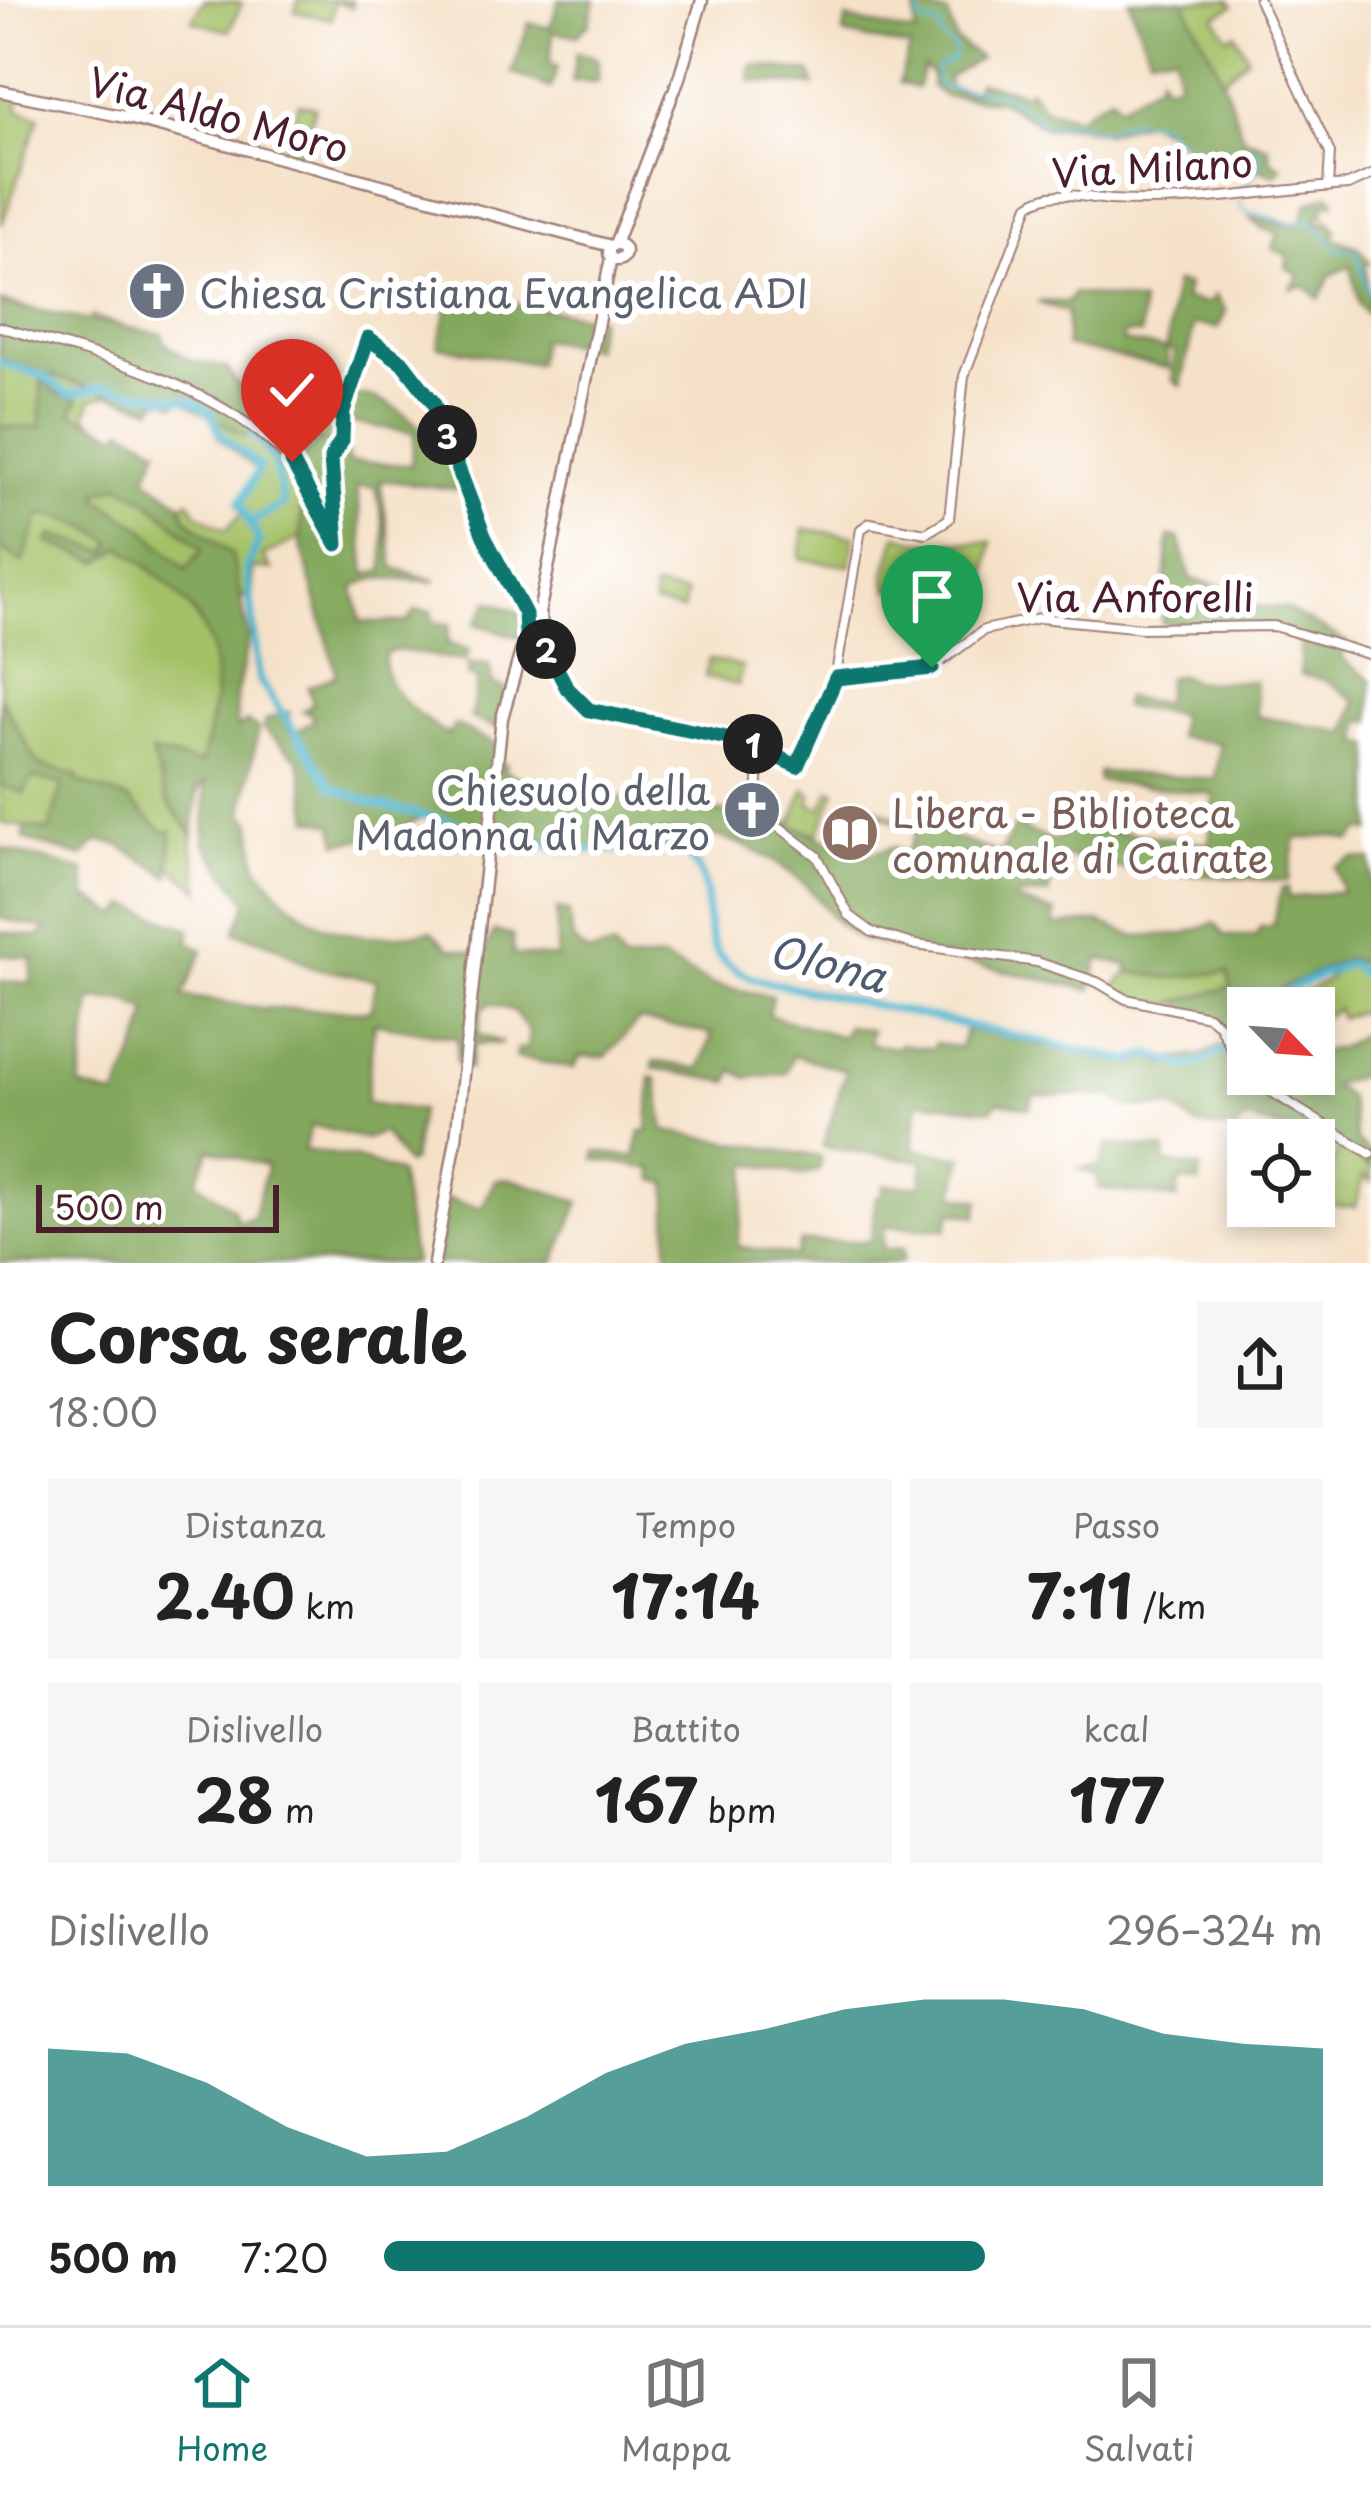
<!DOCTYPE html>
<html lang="it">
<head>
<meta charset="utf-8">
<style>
  body { margin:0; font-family:"Playpen Sans",sans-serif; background:#f6f6f6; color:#222; height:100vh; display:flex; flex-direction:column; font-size:45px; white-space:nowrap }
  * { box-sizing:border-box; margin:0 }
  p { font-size:39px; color:#767676 }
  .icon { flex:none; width:66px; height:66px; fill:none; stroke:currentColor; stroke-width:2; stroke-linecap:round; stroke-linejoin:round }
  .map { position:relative; height:1263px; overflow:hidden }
  .sheet { display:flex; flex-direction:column; background:#fff; flex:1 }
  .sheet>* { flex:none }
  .needle { width:78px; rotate:115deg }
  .fabs { position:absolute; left:1227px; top:987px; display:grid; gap:24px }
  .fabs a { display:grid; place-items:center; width:108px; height:108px; border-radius:0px; background:#fff; box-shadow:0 6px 18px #0003; font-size:60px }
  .scale { position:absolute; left:36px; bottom:30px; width:243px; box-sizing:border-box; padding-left:12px; border:6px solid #4a1f2b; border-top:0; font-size:33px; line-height:42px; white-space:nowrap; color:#4a1f2b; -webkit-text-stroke:9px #fff; paint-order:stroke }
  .pin { position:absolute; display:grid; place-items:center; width:102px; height:102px; color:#fff; margin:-123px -51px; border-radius:50% 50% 50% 0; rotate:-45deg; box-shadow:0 0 12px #0007 }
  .pin .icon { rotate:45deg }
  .km { position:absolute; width:60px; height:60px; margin:-30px; border-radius:50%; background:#222; color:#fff; font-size:33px; line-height:60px; text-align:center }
  .round { display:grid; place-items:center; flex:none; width:126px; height:126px; border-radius:0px; background:#f6f6f6 }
  .headline { display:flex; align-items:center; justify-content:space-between; height:204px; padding:0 48px }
  h1 { font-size:66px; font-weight:700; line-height:90px }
  .metrics { display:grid; grid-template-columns:repeat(3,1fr); gap:18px; height:204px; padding:12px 48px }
  .metrics div { display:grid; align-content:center; border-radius:0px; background:#f6f6f6; text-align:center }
  .metrics b { font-size:60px; font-weight:700 }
  .metrics small { font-size:33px; font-weight:400 }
  .metrics p { font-size:33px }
  .chart { height:336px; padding:24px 48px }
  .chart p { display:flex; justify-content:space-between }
  .chart svg { width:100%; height:216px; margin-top:12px; fill:#0f766e; opacity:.7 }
  ul { padding:0 48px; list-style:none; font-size:39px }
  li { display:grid; grid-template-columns:192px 144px 1fr; align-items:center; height:90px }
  li i { height:30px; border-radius:15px; background:#0f766e }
  .menu { display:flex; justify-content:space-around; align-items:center; height:168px; border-top:3px solid #e0e0e0; background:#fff; font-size:33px; color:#767676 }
  .menu a { display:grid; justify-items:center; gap:6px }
  .menu .current { color:#0f766e }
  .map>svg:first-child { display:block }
</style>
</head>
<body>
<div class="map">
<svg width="1371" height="1263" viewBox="0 0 1371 1263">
  <rect width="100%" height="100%" fill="#fff"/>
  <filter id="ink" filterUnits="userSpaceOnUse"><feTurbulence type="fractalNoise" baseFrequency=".00833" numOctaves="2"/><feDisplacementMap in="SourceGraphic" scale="24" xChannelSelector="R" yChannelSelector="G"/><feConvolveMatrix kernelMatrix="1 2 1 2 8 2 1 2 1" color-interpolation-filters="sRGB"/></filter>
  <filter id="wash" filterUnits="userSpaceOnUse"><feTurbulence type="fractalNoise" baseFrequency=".004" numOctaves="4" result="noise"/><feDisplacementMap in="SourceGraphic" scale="48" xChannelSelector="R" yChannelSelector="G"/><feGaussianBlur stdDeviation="2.7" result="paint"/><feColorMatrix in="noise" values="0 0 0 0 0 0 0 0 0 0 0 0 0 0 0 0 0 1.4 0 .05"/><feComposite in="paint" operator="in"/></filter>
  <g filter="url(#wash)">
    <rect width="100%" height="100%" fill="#f5e1c7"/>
    <path fill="#a4c168" stroke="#77704a" stroke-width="3" fill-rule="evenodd" d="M204,0L242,3L229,31L192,21Z
      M298,0H352V7L334,1L331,19L295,12Z
      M1230,0L1233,6L1215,17L1228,37L1235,33L1248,57L1223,79L1184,1Z
      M0,95L20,98L18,109L39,117L2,225Z
      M299,103L315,107L302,152H294L299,158L282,153Z
      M0,301L89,322L92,316L162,339L180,356L209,368L228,369L251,402L264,404L272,390L298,403L297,412L343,425L309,573L300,538L263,556L272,570L253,568V588L219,623L224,636L191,837L201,891L156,855L157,848L0,823ZM109,395L185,402L209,413L219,438L257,470L237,503L242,513L226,530L197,513L189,500L183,505L139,474L86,415L92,399Z
      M804,529L855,536L850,566L800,559Z
      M897,535L947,548L939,595L888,589L885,575Z
      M953,542H992L987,575H977L975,583L948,579Z
      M653,588L686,594L683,611L654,604Z
      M709,659L742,667L738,685L705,677Z
      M805,789L812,794L810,804L822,808L830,789L836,791L818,835L791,825Z
      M853,797L899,819L897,823L881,815L874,833L848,820Z
      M1349,958L1371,966V1008L1340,1018L1337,1009L1314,1022V1008H1276L1327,980Z
      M1204,971L1229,972L1231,986C1200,1003 1142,1016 1114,987L1128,972L1171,978Z
      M1338,1146L1371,1168V1182L1363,1176L1356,1207L1322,1204Z"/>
    <path fill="#83a75c" stroke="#666344" stroke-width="3" fill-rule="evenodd" d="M559,0H595L589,24L577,35L553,32L550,64L558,67L551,88L512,73L529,23L550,28Z
      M915,0H927L928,11L948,14L956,41L980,58L947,78L951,91L973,93L978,82L1027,93L1029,89L1043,108L1077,117L1111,95L1119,106L1159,81V74L1165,85L1178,81L1175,53L1149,55L1129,0H1184L1224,82L1243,137L1268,146L1270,160L1282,167L1276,175L1255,168V156L1220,152L1195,159L1170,131L1145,121L1106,133L1075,125L1045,128L1001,101L944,96L931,86L932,75L924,67L917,88L899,83L910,48L843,34L847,19L916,34Z
      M577,52L598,58V82L572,81Z
      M752,65L810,72L815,86L750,81Z
      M1330,194L1335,202L1322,206L1325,213L1316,219L1320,224L1328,219L1337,231L1332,238L1358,247L1370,263L1365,265L1371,318L1359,305L1351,266L1330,275L1319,299L1305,286L1291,288L1299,275L1286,267L1288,256L1272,248L1279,233L1261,228L1251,217L1299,227L1308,203Z
      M1174,283L1187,285L1184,299L1208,304L1215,295L1226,311L1218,328L1194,324L1181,386L1172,380L1175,352L1167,347Z
      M1074,293L1141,303V334H1123V342L1167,349L1169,368L1066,346L1067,312L1037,302H1068Z
      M451,294L599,318L593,348L541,339L537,364L438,346Z
      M0,304L162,334L164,342L188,360L227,368L235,384L264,400L292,435L346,445L348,462L411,465L415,433L347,422L351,395C400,394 447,449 463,490L380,480L394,568L437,581C410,583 383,570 354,587L361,622H407L416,610L432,611L433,622L450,624L447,643L469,650L465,661L398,650L386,653C376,689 424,719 448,735L455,725L496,744L495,759L506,764L504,771L558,794L691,801C706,818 734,810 757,812L753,829L770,840L782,820L863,856L893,847L907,853L919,824L999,854L1021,818L1026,819L1023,830L1055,841L1065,831L1069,812L1092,816L1091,822L1102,829L1209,844L1214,794L1098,781L1099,772L1215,779L1220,743L1177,737L1179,714L1123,707L1124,698L1164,703L1167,678L1180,675L1195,682L1255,681L1257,716L1346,733L1356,701L1326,680L1300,675L1301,644L1280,628L1162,623L1169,537L1179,538L1191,579L1225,587L1227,605L1284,608L1348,643L1341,659L1371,680V722L1361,720L1359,742L1371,745V832L1361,830L1351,841C1329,831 1324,840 1296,838L1288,881L1134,871L1067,857L1057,860L1048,894L1018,896L1016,901L1056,913L1054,926L1098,922L1134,936L1184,934L1215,923L1225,936H1257L1260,927L1273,926L1282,888H1288L1289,898L1342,891L1335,867L1353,858L1371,860V966L1348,958L1286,986L1261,1008H1248V1033L1233,1043L1222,1024L1174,1002L1231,987L1228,972L1171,978L1128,972V965L1099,959L1091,990L861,939C829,922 826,903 802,882C767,852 711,824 663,833C640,837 624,849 600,851L426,815L391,834L338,843L334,824L310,819C307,796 303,777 299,760L263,728L266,720L289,712L288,729L300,740L296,732L313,721L312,714L303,711L313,704L308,687L337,675L301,545V497L253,430L246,437L181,400L177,404L160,398L152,408L0,359ZM357,486L376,487L384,528V571L366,574Z
      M41,380L59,395L78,400L72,413L119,435L123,428L159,448L146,478L180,502L186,518L232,555L249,639L236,696L237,728L248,722L258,729L243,812L252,823L257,865C307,935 352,944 432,931L449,948L484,954L494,931L513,936V955L557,958V909L568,912L573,940L587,953L614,948L623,962L662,959L713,985L772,996L768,1015L842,1037L847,1026L871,1031L868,1044L897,1048L900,1044L933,1049L935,1043L960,1048L966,1029L1135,1065L1149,1057L1169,1065L1172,1059L1202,1055L1226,1043L1234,1065L1248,1064V1074H1314V1054L1344,1046L1371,1027L1366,1074L1332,1085L1349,1098L1356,1141L1371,1154V1167L1336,1145L1255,1121L1247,1120L1234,1130L1195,1125L1175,1108L1126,1107L1113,1096L1033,1095L1030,1108L997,1101L992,1110L919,1101L913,1149L963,1157L954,1195L980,1200L977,1216L951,1212L947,1229L884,1226L883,1250L903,1248V1261L894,1263H668V1183L654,1180L653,1169L595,1159L596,1152L635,1157L641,1131H648L651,1077L657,1079L665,1131L821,1157L819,1170L802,1175L749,1163L737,1246L796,1256L800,1242L871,1241L876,1197H881L884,1185L921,1186L924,1161L823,1147L846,1070L793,1055L786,1073L747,1078L733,1070L729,1082L653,1068L654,1061L700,1069L712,1034L639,1020L605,1057L580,1056L574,1068L515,1057L518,1049L528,1048L529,1032L514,1011L490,1003L482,1011L478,1034L502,1043L474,1044L469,1069L457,1062L458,1038L374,1023L366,1103L420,1110L412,1161L406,1164L383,1132L365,1139L311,1125L304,1150L354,1157L399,1173L414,1263H0V981L31,983L32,958L0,955V932L38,937L47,929L0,918V848L84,871L87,897L119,916L128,905L190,929L189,942L203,950L183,996L261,1008L370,1011L377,980L310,967L275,945L235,932L247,902L205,844V783L197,790L193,835L167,801L151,752L201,764C231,650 216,617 122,547L100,562L48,542L52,535L107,552L112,543C96,527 62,516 40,514L23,563L0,548V427H41ZM120,485L147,500L203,549L186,569L146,531L99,499L98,492ZM96,999L126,1001L148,1011L140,1042L116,1097L80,1087L91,1001ZM210,1149L267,1166L253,1217L238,1222L232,1208L196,1181Z
      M489,601L520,612L522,638L476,624Z
      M468,664L489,665L492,684L507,689L497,728L471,718L478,679L469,676Z
      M0,697L39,765L78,776L77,781L129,800L164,832L172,831L169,876L117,844L98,841L82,857L24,839L25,827L49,831L63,784L32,778L24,793L0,785Z
      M1107,1145L1165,1150V1163L1201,1168L1199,1183L1179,1181L1177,1199L1098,1188V1176L1080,1169L1101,1165Z
      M511,1179L580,1202L554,1263H437L446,1199L482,1208L495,1180Z"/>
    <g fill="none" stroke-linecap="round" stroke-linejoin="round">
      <path stroke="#50b6cf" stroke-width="3" d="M919,0V22L940,26L941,39L955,48L953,59L936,69L937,86L1001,93L1047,125L1072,121L1100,131L1134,120L1159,123L1198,156C1218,147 1234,157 1256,148L1260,166L1242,191
        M1239,200L1243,210L1291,223L1310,219L1338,250H1356L1371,300"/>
      <path stroke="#50b6cf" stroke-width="8" d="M0,363L44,376L69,395L104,387L191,401L209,411L223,437L260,467L240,503L259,541L247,567L259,679L332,787L372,803L570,851L676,847C739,886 669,949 759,980L1131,1061L1149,1054L1190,1067L1248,1039
        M251,432L274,460L283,504L252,522
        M1265,1008L1298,985L1349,963L1371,982"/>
    </g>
  </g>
  <g filter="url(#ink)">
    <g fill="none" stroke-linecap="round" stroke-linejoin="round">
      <g stroke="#a08079" stroke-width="12">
        <path id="minor" d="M1259,0L1330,153L1328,187
          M0,327C99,357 220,383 292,463C314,487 317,519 334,544L339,538L331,458L342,440L343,411L368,338L375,342C442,382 455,463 482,531C494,560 513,585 525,614
          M536,635L571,694L589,710L742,741L797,766L832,697L861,529L870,523L926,533L949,519L964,376L1029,205C1054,187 1083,198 1111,200C1190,205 1270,190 1348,185L1371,175
          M836,678L932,668L984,630L1040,618L1143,628L1274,626L1371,655
          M760,751L756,809L817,856L849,915L872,932L916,945L1037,962L1097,982L1126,999L1208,1016L1219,1025L1246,1076L1371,1154"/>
      </g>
      <g stroke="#a08079" stroke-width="15">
        <path id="major" d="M0,91L125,117L611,246
          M609 252a8 8 0 1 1 16 0a8 8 0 1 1-16 0Z
          M615,244L679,78L702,0
          M539,613L611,258
          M525,646L542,624L539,613L529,610L523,624L531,636
          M434,1263L456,1139L502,718L526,634"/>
      </g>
      <use href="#minor" stroke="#fff" stroke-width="8"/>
      <use href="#major" stroke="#fff" stroke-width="10"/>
    </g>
  </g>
  <g fill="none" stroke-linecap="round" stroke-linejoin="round" filter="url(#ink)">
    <g stroke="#fff" stroke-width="24">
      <path id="route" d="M292,462L337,544L331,458L342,440L343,411L368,338L402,362L433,402L484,536L525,614L526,634L543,642L567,688L589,710L742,741L797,766L836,678L932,668"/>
    </g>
    <use href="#route" stroke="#0f766e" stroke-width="15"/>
  </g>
  <defs>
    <g id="church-disc" transform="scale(3)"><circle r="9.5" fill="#6b7280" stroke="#fff"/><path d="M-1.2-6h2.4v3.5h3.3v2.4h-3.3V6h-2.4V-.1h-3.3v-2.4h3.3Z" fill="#fff"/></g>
    <g id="library-disc" transform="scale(3)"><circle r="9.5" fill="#8d6e63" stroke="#fff"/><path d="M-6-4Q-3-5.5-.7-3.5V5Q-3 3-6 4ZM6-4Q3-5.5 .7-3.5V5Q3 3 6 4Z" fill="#fff"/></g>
  </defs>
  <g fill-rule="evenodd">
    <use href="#church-disc" x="157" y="291"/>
    <use href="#church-disc" x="752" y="810"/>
    <use href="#library-disc" x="850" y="833"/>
  </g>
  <g text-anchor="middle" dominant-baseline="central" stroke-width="12" stroke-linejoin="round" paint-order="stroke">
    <g font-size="39" fill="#4a1f2b" stroke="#fff">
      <text transform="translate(219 113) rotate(15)">Via Aldo Moro</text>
      <text transform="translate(1152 166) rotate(-3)">Via Milano</text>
      <text x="1135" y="595">Via Anforelli</text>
    </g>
    <g font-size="39" fill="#5b616d" stroke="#fff" text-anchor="start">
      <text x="199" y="291">Chiesa Cristiana Evangelica ADI</text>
      <text x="710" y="788" text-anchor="end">Chiesuolo della<tspan x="710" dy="45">Madonna di Marzo</tspan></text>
    </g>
    <g font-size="39" fill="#785e54" stroke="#fff" text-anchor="start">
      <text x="892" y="811">Libera - Biblioteca<tspan x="892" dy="45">comunale di Cairate</tspan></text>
    </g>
    <g font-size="42" font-style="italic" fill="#4c5b6d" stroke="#fff">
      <text transform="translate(828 962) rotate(14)">Olona</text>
    </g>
  </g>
</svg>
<div class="fabs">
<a><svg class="needle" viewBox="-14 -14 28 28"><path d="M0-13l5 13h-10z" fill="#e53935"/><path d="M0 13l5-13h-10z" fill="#767676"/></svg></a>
<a><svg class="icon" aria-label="locate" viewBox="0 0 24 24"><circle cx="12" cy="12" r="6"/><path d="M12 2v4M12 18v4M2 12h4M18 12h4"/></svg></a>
</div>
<div class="scale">500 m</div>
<div class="pin" style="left:932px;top:668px;background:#1e9e55"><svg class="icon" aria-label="arrive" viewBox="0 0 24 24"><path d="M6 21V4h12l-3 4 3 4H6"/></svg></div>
<div class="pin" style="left:292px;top:462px;background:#d93025"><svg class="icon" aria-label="check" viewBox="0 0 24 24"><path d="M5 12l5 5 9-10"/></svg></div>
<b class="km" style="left:753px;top:744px">1</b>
<b class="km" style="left:546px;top:649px">2</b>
<b class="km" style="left:447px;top:435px">3</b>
</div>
<section class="sheet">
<div class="headline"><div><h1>Corsa serale</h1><p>18:00</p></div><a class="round"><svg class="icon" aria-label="share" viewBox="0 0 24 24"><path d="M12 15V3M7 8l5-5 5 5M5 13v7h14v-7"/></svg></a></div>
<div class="metrics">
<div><p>Distanza</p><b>2.40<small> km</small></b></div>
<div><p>Tempo</p><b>17:14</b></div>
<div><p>Passo</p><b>7:11<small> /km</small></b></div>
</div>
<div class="metrics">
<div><p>Dislivello</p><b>28<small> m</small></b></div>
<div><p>Battito</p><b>167<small> bpm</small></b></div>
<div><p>kcal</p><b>177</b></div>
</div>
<div class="chart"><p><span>Dislivello</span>296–324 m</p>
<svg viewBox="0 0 160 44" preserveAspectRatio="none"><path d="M0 44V16L10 17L20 23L30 32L40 38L50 37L60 30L70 21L80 15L90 12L100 8L110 6L120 6L130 8L140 13L150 15L160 16V44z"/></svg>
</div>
<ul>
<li><b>500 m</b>7:20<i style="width:64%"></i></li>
</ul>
</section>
<nav class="menu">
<a class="current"><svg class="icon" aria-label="home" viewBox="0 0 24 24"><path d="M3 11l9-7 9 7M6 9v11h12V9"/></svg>Home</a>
<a><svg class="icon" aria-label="map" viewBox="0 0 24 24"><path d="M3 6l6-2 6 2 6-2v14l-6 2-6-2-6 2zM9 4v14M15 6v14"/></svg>Mappa</a>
<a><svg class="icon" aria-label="saved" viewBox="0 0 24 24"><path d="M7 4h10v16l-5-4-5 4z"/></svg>Salvati</a>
</nav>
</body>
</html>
